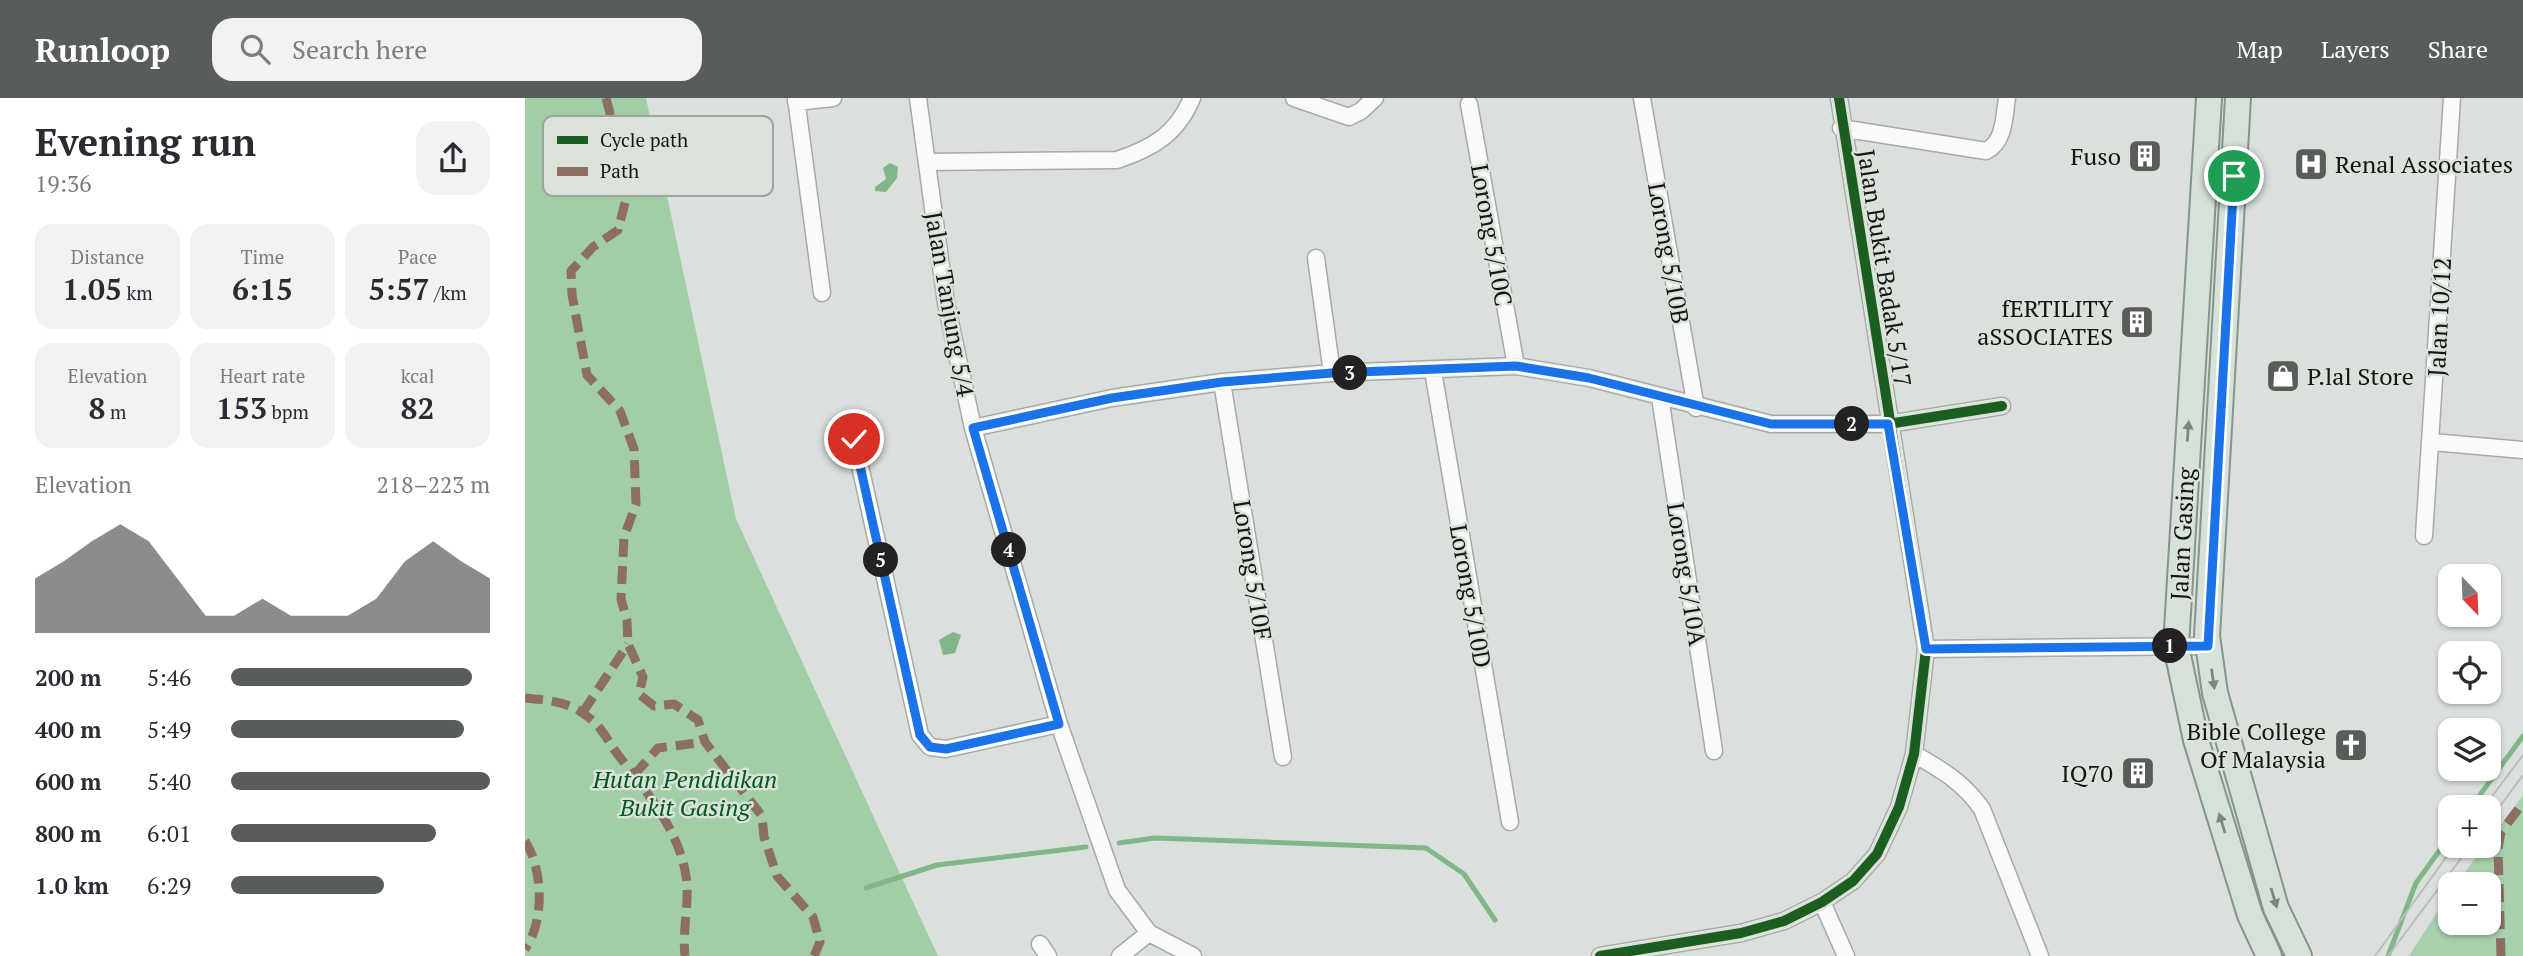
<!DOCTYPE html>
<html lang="en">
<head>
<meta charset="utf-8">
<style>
  body { margin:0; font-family:"PT Serif",serif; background:#f2f2f3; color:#2b2b33; height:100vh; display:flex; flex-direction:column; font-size:26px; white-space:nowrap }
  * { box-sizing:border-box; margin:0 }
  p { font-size:23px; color:#7c7c81 }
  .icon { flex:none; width:38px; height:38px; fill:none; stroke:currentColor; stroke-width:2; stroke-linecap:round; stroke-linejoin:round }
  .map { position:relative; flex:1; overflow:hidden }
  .drawer { display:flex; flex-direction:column; background:#fff; width:525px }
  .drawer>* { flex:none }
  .needle { width:46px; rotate:157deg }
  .tools { position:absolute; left:1913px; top:466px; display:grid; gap:14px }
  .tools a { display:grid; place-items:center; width:63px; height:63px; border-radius:14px; background:#fff; box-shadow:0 2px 5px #0004; font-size:35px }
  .pin { position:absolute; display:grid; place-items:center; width:60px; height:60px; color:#fff; margin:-30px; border:4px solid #fff; border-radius:50%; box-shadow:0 2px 7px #0007 }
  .km { position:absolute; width:35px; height:35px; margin:-18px; border-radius:50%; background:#222; color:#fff; font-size:19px; line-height:35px; text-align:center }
  .round { display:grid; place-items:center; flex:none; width:74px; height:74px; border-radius:21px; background:#f2f2f3 }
  .overview { display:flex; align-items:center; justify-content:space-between; height:119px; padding:0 35px }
  h1 { font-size:38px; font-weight:600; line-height:52px }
  .metrics { display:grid; grid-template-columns:repeat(3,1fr); gap:10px; height:119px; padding:7px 35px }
  .metrics div { display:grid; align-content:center; border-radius:18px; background:#f2f2f3; text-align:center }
  .metrics b { font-size:30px; font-weight:600 }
  .metrics small { font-size:19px; font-weight:400 }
  .metrics p { font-size:19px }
  .chart { height:196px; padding:14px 35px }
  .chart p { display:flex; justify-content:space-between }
  .chart svg { width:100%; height:126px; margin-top:7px; fill:#595d59; opacity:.7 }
  ul { padding:0 35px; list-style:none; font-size:23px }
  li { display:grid; grid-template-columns:112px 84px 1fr; align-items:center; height:52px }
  li i { height:18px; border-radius:9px; background:#595d59 }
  header { display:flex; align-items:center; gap:42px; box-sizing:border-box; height:98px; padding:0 35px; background:#595d59; color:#fff }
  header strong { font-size:33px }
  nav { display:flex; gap:38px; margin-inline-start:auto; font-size:24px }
  .search { width:490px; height:63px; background:#f2f2f3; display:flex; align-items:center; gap:18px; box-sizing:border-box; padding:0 24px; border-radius:21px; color:#7c7c81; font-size:26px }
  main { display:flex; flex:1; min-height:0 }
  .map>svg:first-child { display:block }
</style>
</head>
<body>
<header>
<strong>Runloop</strong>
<div class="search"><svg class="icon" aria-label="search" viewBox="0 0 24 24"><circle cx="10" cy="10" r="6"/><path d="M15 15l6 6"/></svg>Search here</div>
<nav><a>Map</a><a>Layers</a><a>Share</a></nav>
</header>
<main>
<section class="drawer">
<div class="overview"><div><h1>Evening run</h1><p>19:36</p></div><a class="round"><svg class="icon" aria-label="share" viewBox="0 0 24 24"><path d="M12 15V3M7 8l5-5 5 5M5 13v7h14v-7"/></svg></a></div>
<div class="metrics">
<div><p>Distance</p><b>1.05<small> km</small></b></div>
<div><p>Time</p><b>6:15</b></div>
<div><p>Pace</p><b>5:57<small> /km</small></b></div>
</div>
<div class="metrics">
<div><p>Elevation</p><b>8<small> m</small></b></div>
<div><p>Heart rate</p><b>153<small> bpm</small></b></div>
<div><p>kcal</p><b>82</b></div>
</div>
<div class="chart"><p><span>Elevation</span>218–223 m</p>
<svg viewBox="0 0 160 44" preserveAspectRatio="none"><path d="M0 44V25L10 19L20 12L30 6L40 12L50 25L60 38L70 38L80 32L90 38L100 38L110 38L120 32L130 19L140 12L150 19L160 25V44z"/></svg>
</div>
<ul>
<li><b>200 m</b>5:46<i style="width:93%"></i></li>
<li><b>400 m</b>5:49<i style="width:90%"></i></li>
<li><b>600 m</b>5:40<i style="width:100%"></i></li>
<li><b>800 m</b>6:01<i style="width:79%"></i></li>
<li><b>1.0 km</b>6:29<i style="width:59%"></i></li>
</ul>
</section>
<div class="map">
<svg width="1998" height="858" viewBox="0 0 1998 858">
  <rect width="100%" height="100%" fill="#dce0dc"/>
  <path fill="#a7d0ac" d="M1998,697V858H1884L1925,794V824H1964V786H1931L1960,747H1964V743Z"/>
  <path fill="#a1cda7" d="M0,0H121L211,421L413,858H0Z"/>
  <path fill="#80b688" d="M365,65L373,69L372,80L361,94L350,93V89L361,81L358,70Z
    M428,534L436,537L430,555L418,557L414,542Z"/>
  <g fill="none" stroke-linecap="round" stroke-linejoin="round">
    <path stroke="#80b688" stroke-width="5" d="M1946,709L1998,638
      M594,745L630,740L901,750L939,776L970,822
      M341,790L412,767L561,749
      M1863,858L1891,785L1925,738"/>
    <g stroke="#a7aaa7" stroke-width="19">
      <path id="minor" d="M271,0L297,195
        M393,0L421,205L448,330L534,626L592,792L624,835L668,858
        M769,0L824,19L836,13L850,0
        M1117,0L1171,310
        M271,4L308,0
        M944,6L991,268
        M1316,30L1461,53C1480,44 1479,18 1482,0
        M402,64L592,62C628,50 652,36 667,0
        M791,160L807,275
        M908,273L985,724
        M697,284L758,659
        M1135,299L1189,653
        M448,330L587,300L697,284L807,275L991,268L1064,280L1246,326H1363L1477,308
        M329,341L395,637L405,649L421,651L534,626
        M1907,344L1998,352
        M1899,438L1927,0
        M1401,551L1683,548
        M1389,656C1417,672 1438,684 1457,711L1515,858
        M1297,804L1321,858
        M515,846L523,858
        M595,858L624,835
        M1075,858L1216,835L1259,823L1297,804L1328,783L1352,756L1374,709L1389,656L1401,551L1314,0"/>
    </g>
    <g stroke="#839688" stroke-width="28">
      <path id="primary" d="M1684,0L1651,548L1671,642L1725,817L1744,858
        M1713,0L1682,538L1690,595L1751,810L1774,858"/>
    </g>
    <use href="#minor" stroke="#fafafa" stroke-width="16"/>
    <use href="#primary" stroke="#d6e1d9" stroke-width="24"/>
    <path stroke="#bcbcbc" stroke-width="2" d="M1959,709L1998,657
      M1964,723L1998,677
      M1850,858L1930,747
      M1863,858L1946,747"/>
    <path stroke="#8d6e63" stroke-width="9" stroke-dasharray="18 9" stroke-linecap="butt" d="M81,0L104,89L93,132L68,149L46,173L47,197L62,277L95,313L109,351L111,406L99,439L96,501L102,523L103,546L118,579L114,596L129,608L149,606L173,622L180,644L237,718L239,739L252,778L288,819L295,844L289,858
      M0,600C20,602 40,603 56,614C78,628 80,640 94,658C121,693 154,732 161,778C165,805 157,831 160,858
      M58,614L103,546
      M109,677L133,650L180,644
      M0,743C18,770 20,824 0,851
      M1976,858L1973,750L1976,734L1998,705"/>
    <g stroke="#dae2da" stroke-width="15">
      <path id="cycleway" d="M448,330L587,300L697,284L807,275L991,268L1064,280L1246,326H1363L1477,308
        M1075,858L1216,835L1259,823L1297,804L1328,783L1352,756L1374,709L1389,656L1401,551L1314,0"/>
    </g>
    <use href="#cycleway" stroke="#1b5e20" stroke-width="10"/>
  </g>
  <defs><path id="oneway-solid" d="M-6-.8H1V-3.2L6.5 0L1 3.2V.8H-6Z" transform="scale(1.75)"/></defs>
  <g fill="#7e8680">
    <use href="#oneway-solid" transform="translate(1663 333) rotate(-86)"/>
    <use href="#oneway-solid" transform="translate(1688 581) rotate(82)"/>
    <use href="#oneway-solid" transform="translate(1697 725) rotate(-107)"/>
    <use href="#oneway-solid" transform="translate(1749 800) rotate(73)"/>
  </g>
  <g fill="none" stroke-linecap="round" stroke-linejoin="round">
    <g stroke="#fff" stroke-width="14">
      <path id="route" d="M329,341L395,637L405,649L421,651L534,626L448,330L587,300L697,284L807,275L991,268L1064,280L1246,326H1363L1401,551L1683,548L1709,78"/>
    </g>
    <use href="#route" stroke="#1a73e8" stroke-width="9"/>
  </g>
  <defs>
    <g id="building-square" transform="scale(1.75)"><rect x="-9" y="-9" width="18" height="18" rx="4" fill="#595d59" stroke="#dae2da"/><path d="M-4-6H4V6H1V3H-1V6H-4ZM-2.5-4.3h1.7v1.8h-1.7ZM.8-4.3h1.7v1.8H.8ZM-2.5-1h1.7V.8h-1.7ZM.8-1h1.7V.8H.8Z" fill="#fff"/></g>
    <g id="hospital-square" transform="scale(1.75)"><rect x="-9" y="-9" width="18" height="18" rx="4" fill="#595d59" stroke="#dae2da"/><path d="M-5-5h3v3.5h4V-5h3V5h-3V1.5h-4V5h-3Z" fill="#fff"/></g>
    <g id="shop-square" transform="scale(1.75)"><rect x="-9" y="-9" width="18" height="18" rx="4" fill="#595d59" stroke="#dae2da"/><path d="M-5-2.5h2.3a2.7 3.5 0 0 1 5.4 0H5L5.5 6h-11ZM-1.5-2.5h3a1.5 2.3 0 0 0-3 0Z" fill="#fff"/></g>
    <g id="church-square" transform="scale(1.75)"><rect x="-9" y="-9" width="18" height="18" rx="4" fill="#595d59" stroke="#dae2da"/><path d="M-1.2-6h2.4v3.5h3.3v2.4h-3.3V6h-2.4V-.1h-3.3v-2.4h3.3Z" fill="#fff"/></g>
  </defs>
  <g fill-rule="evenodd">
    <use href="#building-square" x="1620" y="58"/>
    <use href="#hospital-square" x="1786" y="66"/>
    <use href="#building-square" x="1612" y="224"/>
    <use href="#shop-square" x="1758" y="278"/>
    <use href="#church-square" x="1826" y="647"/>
    <use href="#building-square" x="1613" y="675"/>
  </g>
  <g text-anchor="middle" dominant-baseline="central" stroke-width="5" stroke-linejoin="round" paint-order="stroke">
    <g font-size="24" fill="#131613" stroke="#dae2da" text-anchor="end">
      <text x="1596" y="58">Fuso</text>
      <text x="1810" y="66" text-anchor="start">Renal Associates</text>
      <text x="1588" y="210">fERTILITY<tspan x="1588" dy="28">aSSOCIATES</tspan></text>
      <text x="1782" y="278" text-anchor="start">P.lal Store</text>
      <text x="1801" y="633">Bible College<tspan x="1801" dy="28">Of Malaysia</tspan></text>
      <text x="1588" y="675">IQ70</text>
    </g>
    <g font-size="24" fill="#131613" stroke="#dae2da">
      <text transform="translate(967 137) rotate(80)">Lorong 5/10C</text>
      <text transform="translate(1144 155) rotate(80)">Lorong 5/10B</text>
      <text transform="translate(1360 170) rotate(81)">Jalan Bukit Badak 5/17</text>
      <text transform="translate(425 206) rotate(80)">Jalan Tanjung 5/4</text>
      <text transform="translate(1914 219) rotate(-87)">Jalan 10/12</text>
      <text transform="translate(1657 436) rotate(-87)">Jalan Gasing</text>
      <text transform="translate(728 472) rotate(81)">Lorong 5/10F</text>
      <text transform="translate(1162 476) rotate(81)">Lorong 5/10A</text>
      <text transform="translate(946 498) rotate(80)">Lorong 5/10D</text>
    </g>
    <g font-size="24" font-style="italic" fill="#00591d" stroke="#dae2da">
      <text x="160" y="681">Hutan Pendidikan<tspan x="160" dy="28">Bukit Gasing</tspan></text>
    </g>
  </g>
  <rect x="18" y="18" width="230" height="80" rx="10" fill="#dae2da" stroke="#9ea59e" stroke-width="2"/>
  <rect x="32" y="38" width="31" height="8" fill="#1b5e20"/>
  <rect x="32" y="69" width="31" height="9" fill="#8d6e63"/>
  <g font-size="19" fill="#131613">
    <text x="75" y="49">Cycle path</text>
    <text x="75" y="80">Path</text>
  </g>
</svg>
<div class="tools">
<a><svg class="needle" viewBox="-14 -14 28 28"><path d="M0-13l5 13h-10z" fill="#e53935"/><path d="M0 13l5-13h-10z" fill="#7c7c81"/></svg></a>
<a><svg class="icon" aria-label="locate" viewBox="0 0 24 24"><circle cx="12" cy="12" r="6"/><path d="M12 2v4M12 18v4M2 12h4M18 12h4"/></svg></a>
<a><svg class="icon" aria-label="layers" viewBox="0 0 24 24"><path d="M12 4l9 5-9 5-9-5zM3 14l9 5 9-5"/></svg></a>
<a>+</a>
<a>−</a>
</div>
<div class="pin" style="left:1709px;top:78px;background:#1e9e55"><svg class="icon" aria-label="arrive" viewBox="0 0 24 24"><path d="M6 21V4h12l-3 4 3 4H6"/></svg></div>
<div class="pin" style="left:329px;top:341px;background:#d93025"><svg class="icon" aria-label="check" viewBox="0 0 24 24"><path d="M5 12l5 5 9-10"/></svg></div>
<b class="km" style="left:1645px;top:548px">1</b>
<b class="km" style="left:1327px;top:326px">2</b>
<b class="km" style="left:825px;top:275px">3</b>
<b class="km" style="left:484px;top:452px">4</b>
<b class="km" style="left:356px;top:462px">5</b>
</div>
</main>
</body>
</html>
